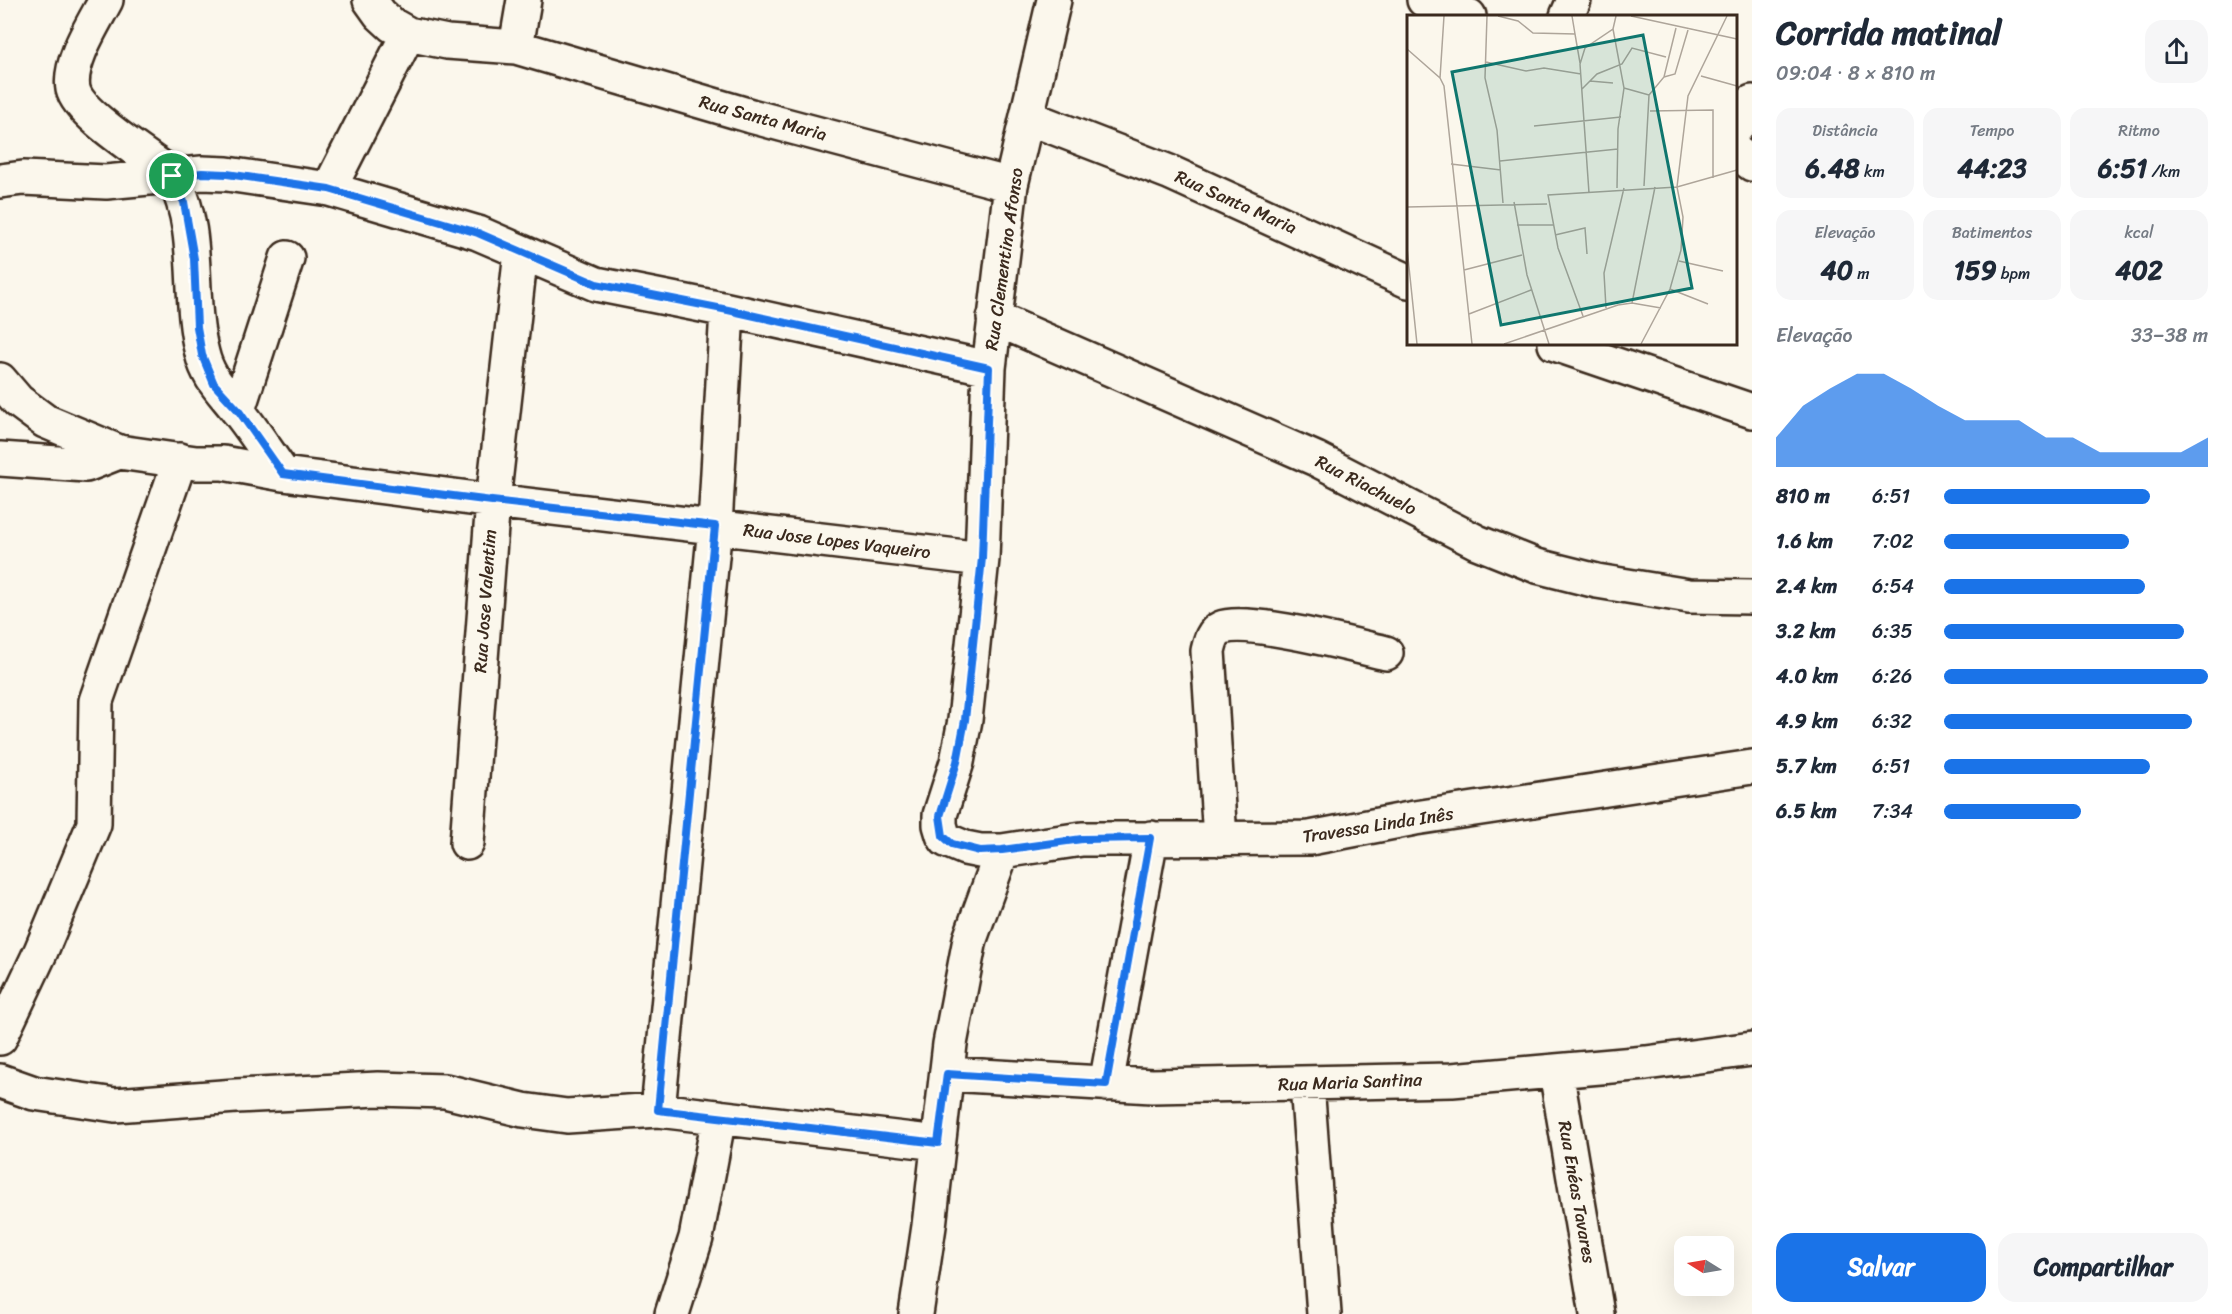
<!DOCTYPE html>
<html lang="pt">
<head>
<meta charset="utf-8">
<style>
  body { margin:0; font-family:Sriracha,sans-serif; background:#f6f6f7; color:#1f2937; height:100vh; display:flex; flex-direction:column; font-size:22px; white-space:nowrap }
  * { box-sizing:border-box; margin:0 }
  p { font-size:20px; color:#747a83 }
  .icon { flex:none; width:33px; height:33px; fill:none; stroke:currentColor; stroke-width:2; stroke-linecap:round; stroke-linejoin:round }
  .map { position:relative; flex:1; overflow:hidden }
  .details { display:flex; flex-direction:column; background:#fff; width:480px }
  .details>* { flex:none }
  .needle { width:39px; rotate:281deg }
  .tools { position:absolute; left:1674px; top:1236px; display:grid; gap:12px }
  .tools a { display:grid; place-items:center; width:60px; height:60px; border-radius:12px; background:#fff; box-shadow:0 6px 24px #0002; font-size:30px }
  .pin { position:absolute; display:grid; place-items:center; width:51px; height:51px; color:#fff; margin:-26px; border:3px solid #fff; border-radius:50%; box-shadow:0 2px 6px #0007 }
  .round { display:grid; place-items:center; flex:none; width:63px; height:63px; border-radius:18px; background:#f6f6f7 }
  .head { display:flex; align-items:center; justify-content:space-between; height:102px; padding:0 24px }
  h1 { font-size:33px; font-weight:700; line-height:45px }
  .figures { display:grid; grid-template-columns:repeat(3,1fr); gap:9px; height:102px; padding:6px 24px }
  .figures div { display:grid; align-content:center; border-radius:15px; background:#f6f6f7; text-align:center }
  .figures b { font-size:26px; font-weight:700 }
  .figures small { font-size:16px; font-weight:400 }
  .figures p { font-size:16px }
  .chart { height:168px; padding:12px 24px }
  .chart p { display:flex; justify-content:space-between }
  .chart svg { width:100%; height:108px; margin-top:6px; fill:#1a73e8; opacity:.7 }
  .button { display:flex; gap:12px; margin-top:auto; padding:12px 24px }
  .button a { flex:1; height:69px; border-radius:18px; background:#1a73e8; color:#fff; font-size:24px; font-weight:700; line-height:69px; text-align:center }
  .button a+a { background:#f6f6f7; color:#1f2937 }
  ul { padding:0 24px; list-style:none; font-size:20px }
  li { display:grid; grid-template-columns:96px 72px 1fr; align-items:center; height:45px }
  li i { height:15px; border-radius:8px; background:#1a73e8 }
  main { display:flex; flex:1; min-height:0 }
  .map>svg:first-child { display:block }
</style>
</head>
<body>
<main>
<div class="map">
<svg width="1752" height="1314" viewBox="0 0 1752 1314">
  <rect width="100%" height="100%" fill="#fbf7ec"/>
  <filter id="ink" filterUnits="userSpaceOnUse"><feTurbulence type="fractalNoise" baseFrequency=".0167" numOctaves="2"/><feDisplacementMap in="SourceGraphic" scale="12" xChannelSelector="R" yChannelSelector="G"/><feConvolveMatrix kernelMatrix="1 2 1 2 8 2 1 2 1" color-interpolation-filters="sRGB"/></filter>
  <g filter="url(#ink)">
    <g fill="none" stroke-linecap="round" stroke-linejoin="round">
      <g stroke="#3b2a1e" stroke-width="38">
        <path id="minor" d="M106,0C94,23 68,62 73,89C78,112 133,147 153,162C160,167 170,172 174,179C202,234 187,296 202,353C208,379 223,391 238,411C254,431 268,453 283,474
          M370,0L380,14L392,25L408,34L447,42L516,47L751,116L1011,185
          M1054,0L1011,185L989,368L982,559L965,720L957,762L940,815V825L943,835L946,840L965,848L980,851H1002L1082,839L1310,838L1415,818L1752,767
          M1424,0L1469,16
          M1567,16L1574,0
          M516,47L524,0
          M1027,117L1169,172L1408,281
          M1736,128L1752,102
          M1736,152L1752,164
          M0,181L23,178L106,182L202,173L227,174L329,189L478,233L596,284L727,310L989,368
          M329,189L408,34
          M994,318L1316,459L1477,542L1537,566L1597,581L1689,596L1752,597
          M1555,344L1752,411
          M0,380L18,401L45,421L119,452L196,463H223L283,474L493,501L982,559
          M238,410L287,258
          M0,459L86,465L119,452
          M1220,839L1208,651C1210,643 1212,632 1221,628C1247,617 1355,646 1386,653
          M467,843L493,501L521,252
          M0,1038L41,951L94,824L96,701L180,460
          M1556,1071L1597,1314
          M947,1074L1152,1086L1452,1080L1646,1063L1752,1049
          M0,1081L34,1093L115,1105L236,1096L378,1089L445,1091L523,1110L567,1116L658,1110L938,1143
          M1106,1084L1151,838
          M1307,1084L1324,1314
          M658,1110L715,526L727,310
          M672,1314L696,1238L719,1117
          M916,1314L929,1226L950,1044L970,939L1002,851"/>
      </g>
      <use href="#minor" stroke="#fbf7ec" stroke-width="33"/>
    </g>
  </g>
  <g fill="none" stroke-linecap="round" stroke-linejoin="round" filter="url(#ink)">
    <g stroke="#fff" stroke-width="12">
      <path id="route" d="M202,173L227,174L329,189L478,233L596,284L728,310L989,368L982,558L965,720L957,762L940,816L943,836L952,844L980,851L1002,850L1082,839L1150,838L1106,1084L947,1074L938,1143L658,1110L715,526L492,501L283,474L238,410L214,384L202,355L197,327L194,259L184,202L172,176Z"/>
    </g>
    <use href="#route" stroke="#1a73e8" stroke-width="8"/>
  </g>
  <g text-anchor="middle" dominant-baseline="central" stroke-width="4.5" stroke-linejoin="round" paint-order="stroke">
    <g font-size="18" fill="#3b2a1e" stroke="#fbf7ec">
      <text transform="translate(763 118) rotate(15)">Rua Santa Maria</text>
      <text transform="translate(1236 202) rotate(24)">Rua Santa Maria</text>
      <text transform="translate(1004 259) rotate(-82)">Rua Clementino Afonso</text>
      <text transform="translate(1366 485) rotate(27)">Rua Riachuelo</text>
      <text transform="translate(837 541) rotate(7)">Rua Jose Lopes Vaqueiro</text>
      <text transform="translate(485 601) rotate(-86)">Rua Jose Valentim</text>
      <text transform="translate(1378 825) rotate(-9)">Travessa Linda Inês</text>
      <text transform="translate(1350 1082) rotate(-2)">Rua Maria Santina</text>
      <text transform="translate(1577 1192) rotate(80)">Rua Enéas Tavares</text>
    </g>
  </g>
  <g transform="translate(1407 15)">
    <rect width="330" height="330" fill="#fbf7ec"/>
    <path fill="none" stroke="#aea59a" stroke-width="1.5" d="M80,1L78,63L90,115L96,188M91,1L111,6L126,18L168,19L173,48M165,1L168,19M224,1L330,24M206,14L217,73L211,114L210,173M0,34L33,63L37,71L65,329M79,47L119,56L137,53L174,59M294,61L330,71M257,62L268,59L281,15M33,63L37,1M183,66L206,68M217,73L242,80M175,74L190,59L215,49L225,33L259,42M243,96L306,95V163M127,111L214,102M93,146L211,134M44,149L94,155M237,171L242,80L257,62L269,13M182,178L173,49L178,33L206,14L209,1M107,187L120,260L142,329M0,192L140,189M110,210H146M148,220L178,213L180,239M0,233L10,329M272,246L316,256M57,255L115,240M263,274L301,289M225,288L248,172M199,293L197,258L217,173M62,299L124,275M176,301L151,233L141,180L270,172L330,155M97,329L211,290L225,288L254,293M234,329L263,274L274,235L276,202L270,172L281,81L320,1"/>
    <path fill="#0f766e" fill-opacity="0.15" stroke="#0f766e" stroke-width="3" d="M236,20L285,273L94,310L45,57Z"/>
    <rect width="330" height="330" fill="none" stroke="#3b2a1e" stroke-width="3"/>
  </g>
</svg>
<div class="tools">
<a><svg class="needle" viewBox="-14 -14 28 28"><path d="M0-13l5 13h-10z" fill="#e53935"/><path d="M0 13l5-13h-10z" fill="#747a83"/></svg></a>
</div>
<div class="pin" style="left:172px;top:176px;background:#1e9e55"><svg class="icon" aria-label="arrive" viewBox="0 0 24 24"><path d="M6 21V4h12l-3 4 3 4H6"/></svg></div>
</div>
<section class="details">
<div class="head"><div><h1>Corrida matinal</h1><p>09:04 · 8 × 810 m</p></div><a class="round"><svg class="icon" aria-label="share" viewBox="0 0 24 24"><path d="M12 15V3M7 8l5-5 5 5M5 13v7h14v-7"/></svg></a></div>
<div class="figures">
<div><p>Distância</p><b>6.48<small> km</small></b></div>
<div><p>Tempo</p><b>44:23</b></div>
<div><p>Ritmo</p><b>6:51<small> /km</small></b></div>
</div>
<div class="figures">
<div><p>Elevação</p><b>40<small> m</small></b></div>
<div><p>Batimentos</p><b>159<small> bpm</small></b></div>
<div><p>kcal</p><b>402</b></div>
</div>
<div class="chart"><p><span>Elevação</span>33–38 m</p>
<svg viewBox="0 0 160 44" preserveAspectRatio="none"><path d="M0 44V32L10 19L20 12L30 6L40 6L50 12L60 19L70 25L80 25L90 25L100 32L110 32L120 38L130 38L140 38L150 38L160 32V44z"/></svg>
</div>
<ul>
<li><b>810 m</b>6:51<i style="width:78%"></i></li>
<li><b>1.6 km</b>7:02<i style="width:70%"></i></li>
<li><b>2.4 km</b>6:54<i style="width:76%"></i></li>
<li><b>3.2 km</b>6:35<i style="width:91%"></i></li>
<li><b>4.0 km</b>6:26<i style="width:100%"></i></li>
<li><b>4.9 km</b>6:32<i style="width:94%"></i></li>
<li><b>5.7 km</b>6:51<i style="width:78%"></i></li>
<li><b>6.5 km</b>7:34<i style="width:52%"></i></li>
</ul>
<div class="button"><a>Salvar</a><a>Compartilhar</a></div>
</section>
</main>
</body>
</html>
